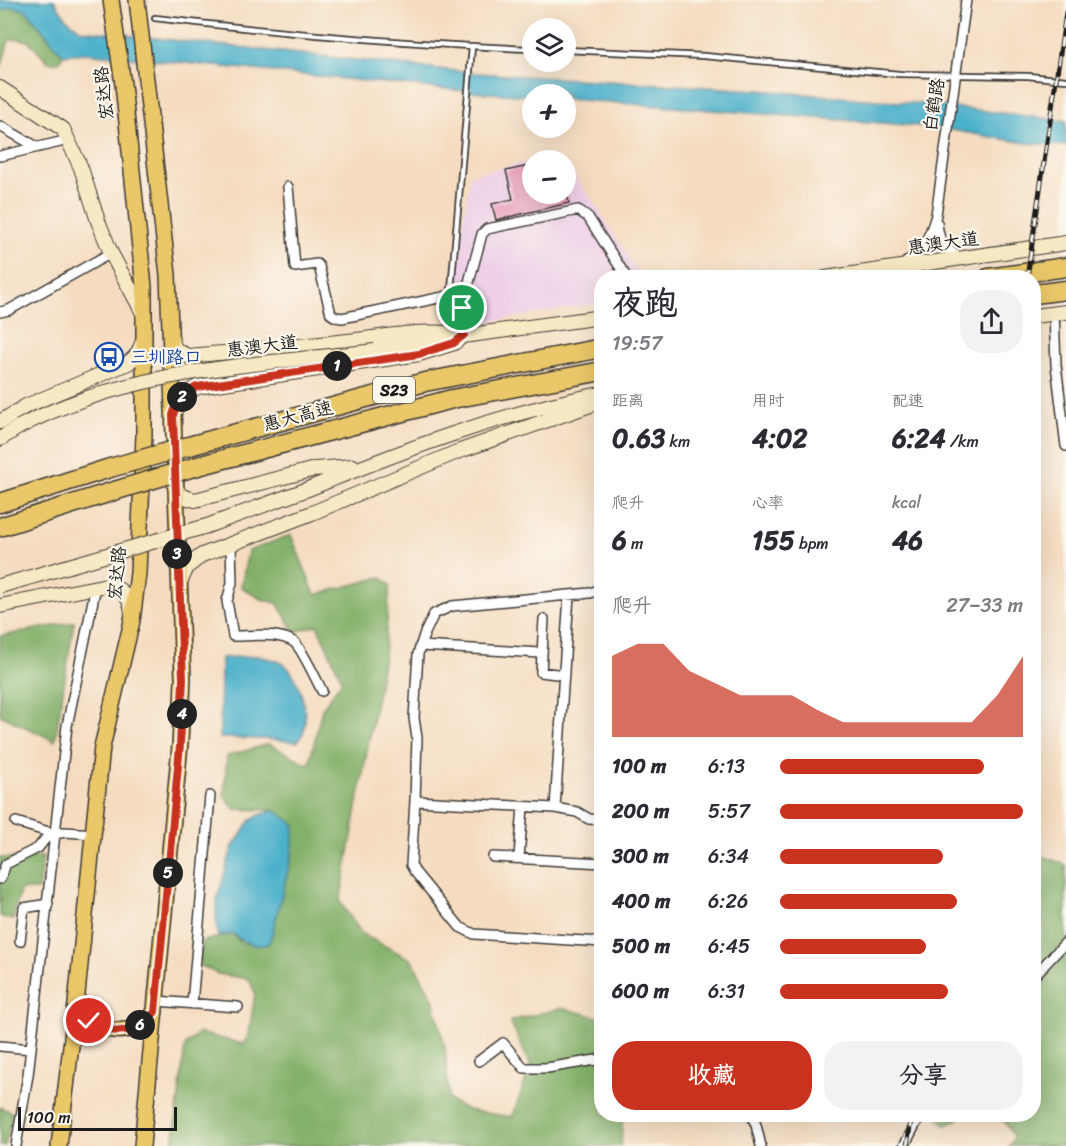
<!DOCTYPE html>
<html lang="zh">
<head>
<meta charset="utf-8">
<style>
  body { margin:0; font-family:Sriracha,"LXGW WenKai TC",sans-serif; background:#f2f2f3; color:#2b2b33; height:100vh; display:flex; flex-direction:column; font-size:22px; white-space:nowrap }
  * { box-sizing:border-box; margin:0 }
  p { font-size:20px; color:#7c7c81 }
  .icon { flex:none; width:33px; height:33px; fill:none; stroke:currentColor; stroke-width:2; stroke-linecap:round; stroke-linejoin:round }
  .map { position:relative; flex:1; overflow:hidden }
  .side { position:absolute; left:594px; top:270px; width:447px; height:852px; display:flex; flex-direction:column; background:#fff; border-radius:24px; box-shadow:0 6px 24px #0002 }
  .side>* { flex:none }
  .tools { position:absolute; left:522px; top:18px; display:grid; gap:12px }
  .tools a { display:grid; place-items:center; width:54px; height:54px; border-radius:50%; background:#fff; box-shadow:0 6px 24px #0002; font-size:30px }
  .scale { position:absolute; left:18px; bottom:15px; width:159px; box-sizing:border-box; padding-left:6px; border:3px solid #1c1c1c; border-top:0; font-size:16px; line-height:21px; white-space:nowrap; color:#1c1c1c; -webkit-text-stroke:4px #fbf7ec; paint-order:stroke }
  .pin { position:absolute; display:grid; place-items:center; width:51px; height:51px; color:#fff; margin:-26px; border:3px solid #fff; border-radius:50%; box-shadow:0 2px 6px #0007 }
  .km { position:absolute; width:30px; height:30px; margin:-15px; border-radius:50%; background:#222; color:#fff; font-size:16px; line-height:30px; text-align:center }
  .round { display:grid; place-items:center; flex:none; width:63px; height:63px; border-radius:24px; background:#f2f2f3 }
  .head { display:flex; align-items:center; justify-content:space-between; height:102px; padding:0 18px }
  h1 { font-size:33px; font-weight:700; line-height:45px }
  .stats { display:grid; grid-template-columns:repeat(3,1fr); gap:9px; height:102px; padding:6px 18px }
  .stats div { display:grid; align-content:center }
  .stats b { font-size:26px; font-weight:700 }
  .stats small { font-size:16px; font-weight:400 }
  .stats p { font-size:16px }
  .chart { height:168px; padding:12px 18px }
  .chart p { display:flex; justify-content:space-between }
  .chart svg { width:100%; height:108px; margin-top:6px; fill:#c8321e; opacity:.7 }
  .action { display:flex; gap:12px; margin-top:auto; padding:12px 18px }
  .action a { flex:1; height:69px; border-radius:24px; background:#c8321e; color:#fff; font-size:24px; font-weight:700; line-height:69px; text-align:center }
  .action a+a { background:#f2f2f3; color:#2b2b33 }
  ul { padding:0 18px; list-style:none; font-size:20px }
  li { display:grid; grid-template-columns:96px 72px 1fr; align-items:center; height:45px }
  li i { height:15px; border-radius:8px; background:#c8321e }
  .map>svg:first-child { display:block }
</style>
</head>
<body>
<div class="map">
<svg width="1066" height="1146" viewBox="0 0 1066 1146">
  <rect width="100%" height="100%" fill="#fbf7ec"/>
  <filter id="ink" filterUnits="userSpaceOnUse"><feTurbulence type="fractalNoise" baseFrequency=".0167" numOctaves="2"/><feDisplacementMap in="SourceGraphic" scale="12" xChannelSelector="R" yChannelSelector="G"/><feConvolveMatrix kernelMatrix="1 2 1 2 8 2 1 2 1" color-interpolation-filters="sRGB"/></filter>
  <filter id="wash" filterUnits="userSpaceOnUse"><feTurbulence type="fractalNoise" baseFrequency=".008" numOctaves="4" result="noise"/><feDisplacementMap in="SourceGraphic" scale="24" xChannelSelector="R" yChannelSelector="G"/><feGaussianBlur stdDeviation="1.35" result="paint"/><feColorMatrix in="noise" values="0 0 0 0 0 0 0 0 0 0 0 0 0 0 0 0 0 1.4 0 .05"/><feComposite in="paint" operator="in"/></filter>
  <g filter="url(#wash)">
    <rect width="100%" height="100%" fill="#f5dcc0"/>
    <path fill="#eed0e8" d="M532,161V194H566V164L596,206L641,277L602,278L601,303L461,326L455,286L470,175Z"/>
    <path fill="#84b16a" stroke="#506643" stroke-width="1.5" d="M12,7L26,10L63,55L59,62H48C37,49 28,34 9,40L0,71V11Z
      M291,535L315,595L381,577L390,585L384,656L340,902L362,934L412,960L433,999L445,1047L449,1100L467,1110L512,1117L531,1066L510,1021L562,1008L601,1018L602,1114L623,1115L621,1146H173L185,1046L198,1033L244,1044L249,1033L255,993L249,979L218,974L201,966L199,954L203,941L233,934L242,943L268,944L292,855L275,810L235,809L224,796L227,756L269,744L309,765L322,709L342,680L317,625L295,632L277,603L261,599L241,587L248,551Z
      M74,622L55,741L0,715V636Z
      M1034,853L1066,865V1146H1009L1014,1137L1005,1122L994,1115L1034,1114Z
      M43,857L38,890H20L13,920L0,916V858Z
      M0,1107L13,1113L5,1146H0Z
      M935,1115L936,1114L963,1115L955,1121L946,1125Z"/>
    <path fill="#4cb0cb" stroke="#346674" stroke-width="1.5" d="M0,0H54L66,18L81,30L475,73L757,90L936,105L1066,121V146L1026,143L934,127L566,99V94H532V96L474,92L85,53L63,55L26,10L12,7L0,11Z
      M257,656C265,658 276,659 284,664C300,677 308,711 304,730C303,734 300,738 297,742L269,739L220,738L221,658Z
      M275,810L295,825L292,855L271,938L268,944C255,949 243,942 233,934L218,936L216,913L217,900L232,848L251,820L260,815Z"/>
    <g id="blocks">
      <path fill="#e898b6" d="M532,165V194H567L569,203L496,220L492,204L513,199L506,171Z"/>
    </g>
  </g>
  <g filter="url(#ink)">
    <use href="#blocks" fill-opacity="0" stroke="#3d3935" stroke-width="1.5"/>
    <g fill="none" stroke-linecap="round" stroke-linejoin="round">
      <g stroke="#3d3935" stroke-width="8">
        <path id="lane" d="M155,18C280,33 406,44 532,49
          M566,50L704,56L899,74L1028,76L1066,80
          M453,295L451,290L472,46"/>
      </g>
      <g stroke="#3d3935" stroke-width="12">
        <path id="street" d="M0,126L37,147
          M0,156L69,140
          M288,187L295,267L317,264L319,266L331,314L336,317L342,318L453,295L462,308
          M937,223C939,243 943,247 960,258
          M903,265C923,249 929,240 936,215L966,0
          M0,312L9,310L111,253
          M1054,313L1056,365L1066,446
          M464,335L462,308L482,234L487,229L578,210L588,217L627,278
          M231,545L232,583L227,601L233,636C251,636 278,632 294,642C301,647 317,681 322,691
          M569,595L555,808L415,801L417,738L414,718L418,654L424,635L434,614L452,606L590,593L602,589
          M544,619L541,672L564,675
          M420,646L541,653
          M415,801L411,865L415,872L460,927L474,934L602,942
          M555,808L577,812L589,819L602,820
          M16,822L55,834L65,832L94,834
          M493,857L602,863
          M519,857L523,807
          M0,879L6,864L38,848L50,833
          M20,941L24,908L48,904
          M1034,976L1066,942
          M156,1001L238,1007
          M192,1004L210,796
          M0,1046L31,1049
          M479,1061L503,1043L524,1068H547L602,1059
          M751,1114L756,1125L761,1146
          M16,1146L28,1075L67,726L96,586
          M904,1146L921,1114"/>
      </g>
      <g stroke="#3d3935" stroke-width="16">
        <path id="secondary" d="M0,88L63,129L81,168L98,221L111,253L144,315
          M825,278L1066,243
          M1034,316L1066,312
          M455,337L602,317
          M171,338L175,349L187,356C241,351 295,347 348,341C386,337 427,328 464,335
          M375,351L433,341
          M173,415L181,398L197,387L419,354L454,343L464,335
          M0,422L26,406L128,363L137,355L144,339
          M0,439L19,427
          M175,487L181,496L195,500L315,469L353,466
          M308,489C404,450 498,414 600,394
          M179,585L187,567L202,555L312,513L457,452L602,401
          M0,606L107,585C122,588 131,598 132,613"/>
      </g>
      <g stroke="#3d3935" stroke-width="18">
        <path id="primary" d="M137,0L168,275L183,679L180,745L142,1146
          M76,1004C93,1035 132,1040 155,1012
          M59,1146L76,1004L102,747L132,621L138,573L144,435V287L123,84L111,0"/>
      </g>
      <g stroke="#3d3935" stroke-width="21">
        <path id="highway" d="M988,278L1066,267
          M1034,294L1066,290
          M189,446L425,382L602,348
          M194,467L452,399L602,371
          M0,503L110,468
          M0,527L114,491"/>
      </g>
      <use href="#lane" stroke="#fff" stroke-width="4.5"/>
      <use href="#street" stroke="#fff" stroke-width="9"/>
      <use href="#secondary" stroke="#f7e9c3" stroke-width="14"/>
      <use href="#primary" stroke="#eac769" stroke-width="15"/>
      <use href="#highway" stroke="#eac769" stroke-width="18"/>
      <g stroke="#1c1c1c" stroke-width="5">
        <path id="rail" d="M1027,278L1066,12
          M907,1146L912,1114"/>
      </g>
      <use href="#rail" stroke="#fbf7ec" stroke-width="3" stroke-dasharray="9" stroke-linecap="butt"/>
      <g stroke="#3d3935" stroke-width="16" stroke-linecap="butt">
        <path id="secondary-bridge" d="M19,427C129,369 254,365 375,351
          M0,586L207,526L308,489"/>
      </g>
      <g stroke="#3d3935" stroke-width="21" stroke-linecap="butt">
        <path id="highway-bridge" d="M110,468L189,446
          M114,491L194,467"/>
      </g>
      <use href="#secondary-bridge" stroke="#f7e9c3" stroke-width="14"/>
      <use href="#highway-bridge" stroke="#eac769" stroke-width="18"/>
    </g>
  </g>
  <g fill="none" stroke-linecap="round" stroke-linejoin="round" filter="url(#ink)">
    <g stroke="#fff" stroke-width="12">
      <path id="route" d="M89,1021C112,1037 138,1033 155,1012L180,745L183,679L173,415C177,402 184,393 197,387L419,354L454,343L464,335L462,308"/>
    </g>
    <use href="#route" stroke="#c8321e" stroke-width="8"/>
  </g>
  <defs>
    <g id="bus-ring" transform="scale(1.5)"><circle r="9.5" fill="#fbf7ec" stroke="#1a4fb4" stroke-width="1.5"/><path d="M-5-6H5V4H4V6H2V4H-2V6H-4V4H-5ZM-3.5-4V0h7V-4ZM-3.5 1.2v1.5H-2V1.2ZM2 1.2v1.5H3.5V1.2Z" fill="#1a4fb4"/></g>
  </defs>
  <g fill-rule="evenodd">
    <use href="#bus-ring" x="109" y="357"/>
  </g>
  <g text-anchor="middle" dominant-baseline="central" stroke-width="4.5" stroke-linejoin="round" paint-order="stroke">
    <rect fill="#fbf7ec" stroke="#5f5e5a" stroke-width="1.5" x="373" y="377" width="42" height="26" rx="4.5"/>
    <g font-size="16" font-weight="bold" fill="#1c1c1c">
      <text x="394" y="390">S23</text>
    </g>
    <g font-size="18" fill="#1c1c1c" stroke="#fbf7ec">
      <text transform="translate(104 93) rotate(-97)">宏达路</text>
      <text transform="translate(934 105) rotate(-81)">白鹤路</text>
      <text transform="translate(943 243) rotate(-8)">惠澳大道</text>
      <text transform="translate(262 346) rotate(-7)">惠澳大道</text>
      <text transform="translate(298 416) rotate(-15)">惠大高速</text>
      <text transform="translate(117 573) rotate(-85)">宏达路</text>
    </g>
    <g font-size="18" fill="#164399" stroke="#fbf7ec" text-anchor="start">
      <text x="130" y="357">三圳路口</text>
    </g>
  </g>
</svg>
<div class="tools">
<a><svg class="icon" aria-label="layers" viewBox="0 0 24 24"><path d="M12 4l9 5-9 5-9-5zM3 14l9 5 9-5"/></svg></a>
<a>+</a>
<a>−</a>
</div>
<div class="scale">100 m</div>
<div class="pin" style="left:462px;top:308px;background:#1e9e55"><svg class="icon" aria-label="arrive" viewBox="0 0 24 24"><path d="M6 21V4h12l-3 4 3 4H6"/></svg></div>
<div class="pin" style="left:89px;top:1021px;background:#d93025"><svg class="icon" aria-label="check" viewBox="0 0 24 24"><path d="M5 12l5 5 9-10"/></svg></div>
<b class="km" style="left:337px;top:366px">1</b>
<b class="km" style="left:182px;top:397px">2</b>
<b class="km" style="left:177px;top:554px">3</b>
<b class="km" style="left:182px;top:714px">4</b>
<b class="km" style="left:168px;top:873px">5</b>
<b class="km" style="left:140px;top:1025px">6</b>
<section class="side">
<div class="head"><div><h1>夜跑</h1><p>19:57</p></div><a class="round"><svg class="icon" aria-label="share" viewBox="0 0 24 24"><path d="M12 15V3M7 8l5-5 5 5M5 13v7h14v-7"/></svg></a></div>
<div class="stats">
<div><p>距离</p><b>0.63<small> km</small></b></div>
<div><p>用时</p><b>4:02</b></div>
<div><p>配速</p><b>6:24<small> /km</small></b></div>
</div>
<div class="stats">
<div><p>爬升</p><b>6<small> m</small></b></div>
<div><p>心率</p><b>155<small> bpm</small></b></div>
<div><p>kcal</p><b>46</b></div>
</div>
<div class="chart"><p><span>爬升</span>27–33 m</p>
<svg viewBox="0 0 160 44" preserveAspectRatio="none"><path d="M0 44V11L10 6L20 6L30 17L40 22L50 27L60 27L70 27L80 33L90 38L100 38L110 38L120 38L130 38L140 38L150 27L160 11V44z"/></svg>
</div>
<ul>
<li><b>100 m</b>6:13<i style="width:84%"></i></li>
<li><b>200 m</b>5:57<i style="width:100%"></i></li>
<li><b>300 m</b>6:34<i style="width:67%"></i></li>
<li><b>400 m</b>6:26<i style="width:73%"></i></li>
<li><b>500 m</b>6:45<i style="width:60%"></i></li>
<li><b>600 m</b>6:31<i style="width:69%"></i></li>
</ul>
<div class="action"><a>收藏</a><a>分享</a></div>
</section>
</div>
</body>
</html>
